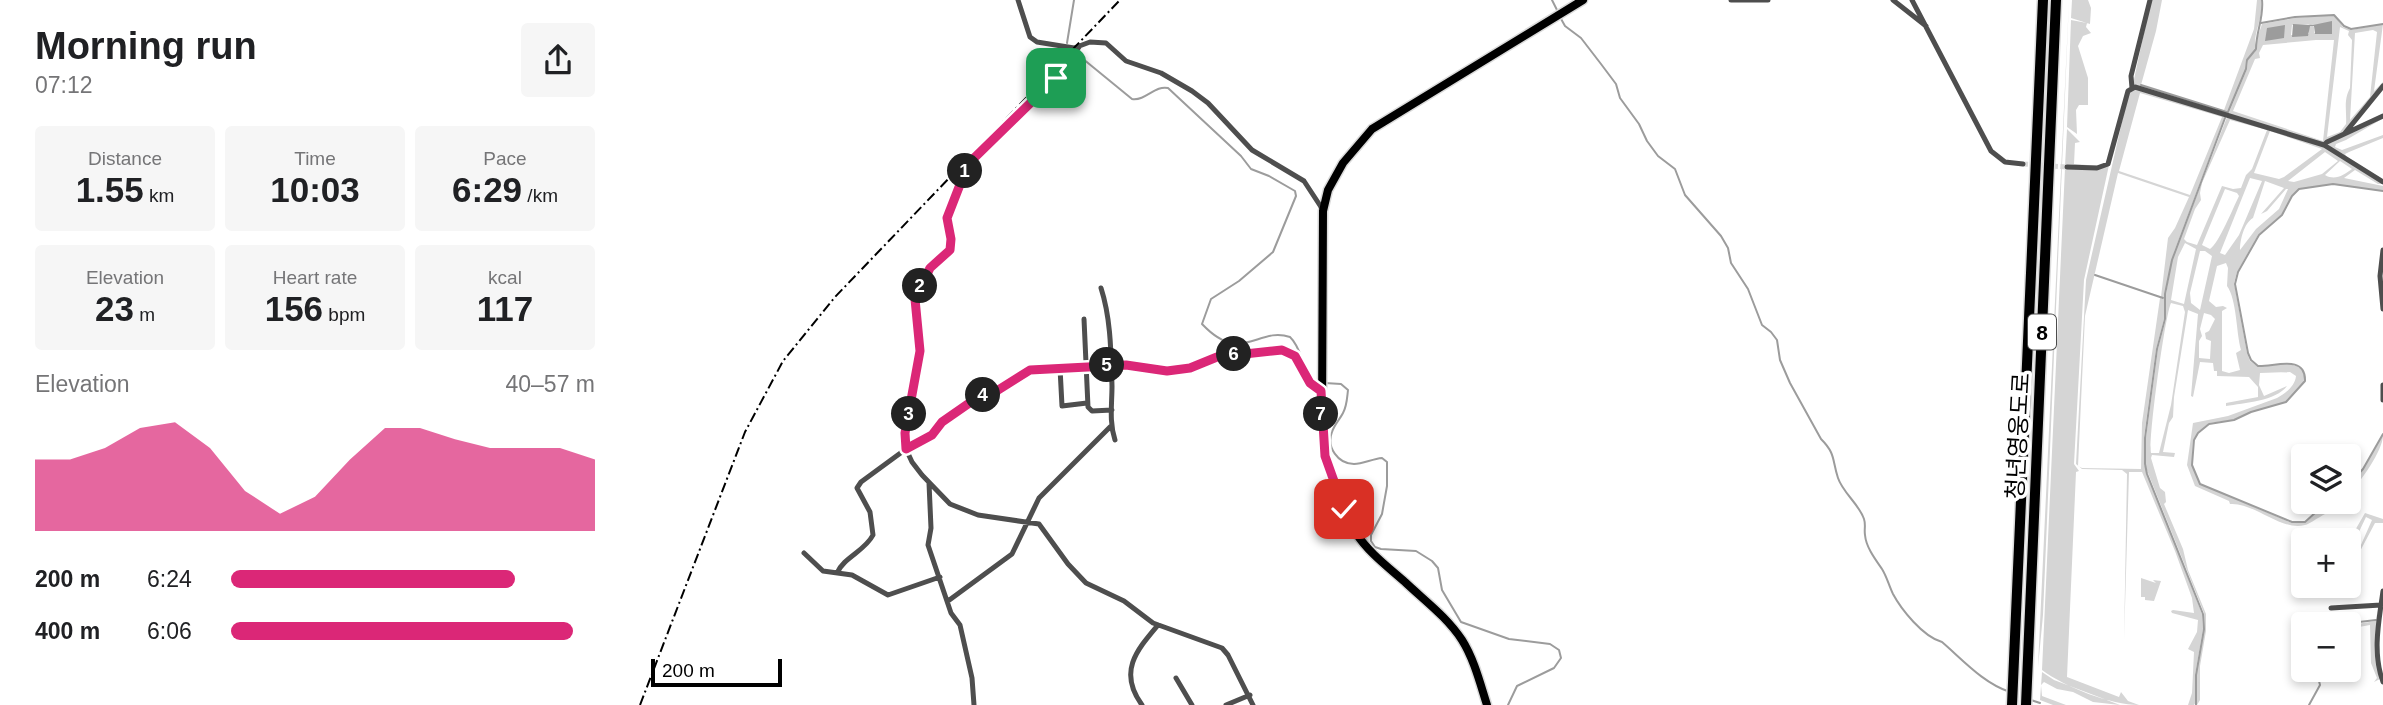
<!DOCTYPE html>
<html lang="en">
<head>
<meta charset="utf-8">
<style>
  body { margin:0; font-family:Helvetica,"Noto Sans KR",sans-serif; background:#f6f6f6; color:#202124; height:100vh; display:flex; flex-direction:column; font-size:26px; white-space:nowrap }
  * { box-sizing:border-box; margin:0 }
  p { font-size:23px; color:#757577 }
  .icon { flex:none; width:38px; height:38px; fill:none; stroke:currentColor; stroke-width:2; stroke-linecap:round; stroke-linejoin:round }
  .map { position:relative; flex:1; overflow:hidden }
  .side { display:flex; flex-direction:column; background:#fff; width:630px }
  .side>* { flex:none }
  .buttons { position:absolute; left:1661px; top:444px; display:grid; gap:14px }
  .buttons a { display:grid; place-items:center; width:70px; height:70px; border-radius:7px; background:#fff; box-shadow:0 4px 10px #0003; font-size:35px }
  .scale { position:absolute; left:21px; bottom:18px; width:131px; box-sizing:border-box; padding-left:7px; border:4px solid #000; border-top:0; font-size:19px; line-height:24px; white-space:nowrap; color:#000; -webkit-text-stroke:5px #fff; paint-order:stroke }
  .pin { position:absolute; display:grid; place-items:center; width:60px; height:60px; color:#fff; margin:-30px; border-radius:14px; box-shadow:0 4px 10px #0006 }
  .km { position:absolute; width:35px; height:35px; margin:-18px; border-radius:50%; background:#222; color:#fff; font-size:19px; line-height:35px; text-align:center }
  .round { display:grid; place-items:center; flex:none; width:74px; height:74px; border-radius:7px; background:#f6f6f6 }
  .overview { display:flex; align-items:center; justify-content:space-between; height:119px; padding:0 35px }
  h1 { font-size:38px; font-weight:700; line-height:52px }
  .figures { display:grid; grid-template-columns:repeat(3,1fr); gap:10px; height:119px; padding:7px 35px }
  .figures div { display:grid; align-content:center; border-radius:7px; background:#f6f6f6; text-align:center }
  .figures b { font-size:35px; font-weight:700 }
  .figures small { font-size:19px; font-weight:400 }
  .figures p { font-size:19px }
  .chart { height:196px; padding:14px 35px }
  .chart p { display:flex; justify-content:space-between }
  .chart svg { width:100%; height:126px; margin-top:7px; fill:#db2777; opacity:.7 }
  ul { padding:0 35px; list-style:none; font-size:23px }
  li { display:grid; grid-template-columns:112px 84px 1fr; align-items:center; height:52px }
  li i { height:18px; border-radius:9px; background:#db2777 }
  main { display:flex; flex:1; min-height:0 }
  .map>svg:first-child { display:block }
</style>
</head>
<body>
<main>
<section class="side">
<div class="overview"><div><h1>Morning run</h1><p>07:12</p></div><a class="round"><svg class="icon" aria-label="share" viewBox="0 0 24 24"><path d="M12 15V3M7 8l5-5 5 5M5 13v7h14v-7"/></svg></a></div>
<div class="figures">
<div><p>Distance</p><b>1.55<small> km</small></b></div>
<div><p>Time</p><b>10:03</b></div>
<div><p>Pace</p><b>6:29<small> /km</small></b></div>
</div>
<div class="figures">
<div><p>Elevation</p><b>23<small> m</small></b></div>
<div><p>Heart rate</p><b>156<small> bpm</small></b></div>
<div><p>kcal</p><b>117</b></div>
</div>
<div class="chart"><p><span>Elevation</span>40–57 m</p>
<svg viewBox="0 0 160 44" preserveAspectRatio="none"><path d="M0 44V19L10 19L20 15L30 8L40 6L50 15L60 30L70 38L80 32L90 19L100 8L110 8L120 12L130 15L140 15L150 15L160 19V44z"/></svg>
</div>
<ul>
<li><b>200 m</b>6:24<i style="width:78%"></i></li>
<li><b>400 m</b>6:06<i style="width:94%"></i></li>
</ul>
</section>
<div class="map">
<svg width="1753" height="705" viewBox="0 0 1753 705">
  <rect width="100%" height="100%" fill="#fff"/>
  <path fill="#d5d5d5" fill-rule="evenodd" d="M1439,0L1413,615L1408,667Z
    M1442,0H1458L1461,8L1460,24L1441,18Z
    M1521,0H1532L1526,31L1511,85L1598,112L1597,114L1503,84Z
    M1627,0H1631C1633,15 1627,26 1625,40C1625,47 1628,45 1625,52C1624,53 1617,59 1616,60V69L1598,111L1594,110L1624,29Z
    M1704,15L1713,27L1721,30L1753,24L1744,91L1753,82V85L1713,133L1693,143L1598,115L1617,69L1618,60L1627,49V39L1632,24L1665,18ZM1678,24L1702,34L1684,33V26H1679V34L1661,35L1662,25ZM1710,27L1719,31L1718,35L1722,40L1720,88C1713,101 1717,111 1716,124L1710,132L1697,137ZM1743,30L1747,32L1740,97L1720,120L1725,33ZM1686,40H1704L1693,141L1603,111L1625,59L1630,58L1629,53L1633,45Z
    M1441,20L1457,23L1456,27L1461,33L1453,36L1448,46L1458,78V105H1449L1446,110L1447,134L1437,127Z
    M1505,88L1595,116L1544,252L1534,298L1531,297L1538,238L1545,228L1559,197L1488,173L1455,316L1448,466L1452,468L1511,469L1512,423L1530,298L1534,299V319L1526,349L1514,437V464L1572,614L1573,629L1565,675L1566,702L1564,705H1558L1562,693L1564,652L1558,649L1567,632L1568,620L1542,613L1541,611L1543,610L1564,613L1562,598L1545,551L1512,472H1499L1494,641L1497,474L1492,470L1452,469L1446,464L1456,280L1499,91ZM1510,93L1592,117L1560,195L1489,171Z
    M1597,117L1694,147L1753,184H1748L1725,170L1714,178L1753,186V191L1703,184L1669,189L1662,195L1652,214L1628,235L1607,272L1604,283L1617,353L1620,361L1627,366C1644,368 1675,355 1675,381L1656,402L1621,412L1603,420L1579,423L1568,433L1563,440L1562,465L1570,484L1662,523L1676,522L1697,502H1711C1706,511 1699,511 1690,517C1685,519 1680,524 1675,525C1652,532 1624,502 1600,504L1599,501L1565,486L1557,465L1563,423L1598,416L1647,398C1656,393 1665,386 1666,376L1660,372L1630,373L1629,385L1634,396L1657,386C1646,401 1614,403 1596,406V403L1628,397V387L1619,377L1587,376V371H1584L1583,363L1570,362L1563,397L1561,396L1568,314L1558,310L1544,397L1543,417L1539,423L1533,452L1545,453L1544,457L1522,455L1521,458L1530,488L1535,492L1536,502L1534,504L1553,549L1558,570L1576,614V631L1570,666V700L1567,705L1566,675L1574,629V613L1518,473L1515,464L1516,438L1528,349L1536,319V294L1542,260ZM1600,120L1637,130L1622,169L1616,175L1611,188L1603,189L1592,186L1567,245L1557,242L1554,239L1565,209L1571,200L1570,193L1572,183ZM1640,131L1692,149L1654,177L1649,179L1624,173ZM1695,152L1708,161L1692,174L1664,182L1658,181ZM1710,161L1722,169C1714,175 1705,181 1695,175ZM1620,178L1632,181L1609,235L1595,255L1590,253ZM1635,181L1654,188L1631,214L1637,211L1656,189H1658L1649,209L1626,229L1610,250C1610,240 1614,223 1623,218ZM1595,189L1607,193L1609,196C1603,208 1589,243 1580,249L1572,245ZM1555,243L1566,249L1554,304L1541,300L1548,257ZM1570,251H1575L1582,256L1570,310L1561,303L1560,293ZM1596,263L1598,268L1597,286C1607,300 1606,332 1611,350L1606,353L1610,370L1599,373L1592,371V311L1597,308L1593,306L1586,307L1579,301L1587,266ZM1541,303L1553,306L1555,312L1541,405L1529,453H1521C1518,440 1535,315 1541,303ZM1574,313L1581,315L1585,319L1579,331L1575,333L1576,339L1581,341L1580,359L1569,358V341L1572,336L1570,329Z
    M1752,119L1716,140L1706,144L1705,147L1712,150L1753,135V138L1719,152L1715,154L1717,158L1697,144Z
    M1437,129L1450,142L1445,143L1444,164L1471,166H1435Z
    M1479,165L1454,280L1444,464L1449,471L1446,472L1437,677L1489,697L1491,692L1498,701L1509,705C1481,705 1435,687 1412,670L1435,168Z
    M1753,435C1753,451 1730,482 1719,494V486L1733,469Z
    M1735,513L1753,519V523H1745L1719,572L1742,520L1736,517L1719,553L1720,539Z
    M1511,578L1526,583L1523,580L1531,581L1524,601L1515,600V597H1511Z
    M1748,607L1746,634L1750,679L1744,682L1747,678L1741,663L1740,625L1729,627L1719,635V631L1727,624L1746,621Z
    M1412,672L1424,680L1490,705L1463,702L1443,692L1427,689L1414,682L1411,685L1412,696L1436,705H1423L1410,700Z"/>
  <path fill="#9c9c9c" d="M1702,21V34H1685L1684,26H1680L1678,36L1662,37L1663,24L1683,25Z
    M1655,25L1654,38L1635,41L1637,28Z"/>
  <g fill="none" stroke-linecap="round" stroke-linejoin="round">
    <path stroke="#9c9c9c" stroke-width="2" d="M922,0L928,12
      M930,17L935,26L951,38L971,64L986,84L990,98L1009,124L1017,141L1028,156L1045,169L1055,195L1091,236L1098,248L1101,263L1118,289L1132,325L1141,332L1147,340L1150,360L1160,383L1191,439C1206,454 1202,460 1208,478C1213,493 1229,504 1234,519C1236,525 1234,529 1235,535C1236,547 1245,559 1252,569C1257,577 1259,586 1263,594C1271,609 1293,637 1312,642C1333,660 1353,683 1380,692
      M1631,23L1665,17L1704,15L1714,26L1721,29L1753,24
      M437,43L444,0
      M447,54L502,99C516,101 525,85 538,88L611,156L621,169L639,176L665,191L666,196L643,252L609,281L581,299L572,324C612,366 627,326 660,337C674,350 672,376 689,383
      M1511,85L1597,112
      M1598,112L1616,69L1617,60L1626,49C1626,32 1634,17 1632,0
      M1465,275L1533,298
      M695,383L711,384L718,390C717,398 717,406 713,413C710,419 704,425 702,432C696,447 708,464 724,464C733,464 742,459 752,458L757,462V486L752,514L741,535V541L745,547L751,549L786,551L802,561L808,568L812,590L831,622L879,639L920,644L929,650L931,658L924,668L887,686L878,705
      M1718,485L1733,469L1753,434
      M1697,502L1675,522H1662L1570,484L1562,465L1564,440L1568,433L1579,424L1604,420L1621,412L1656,402L1675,381C1676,354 1644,367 1628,366L1621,360L1618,353L1605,284L1608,272L1629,235L1652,215L1662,196L1669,189L1703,184L1753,191
      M1718,630L1729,622L1746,620
      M1691,679L1694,670
      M1401,700L1410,703
      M1566,705V675L1574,629L1573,614L1517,474L1515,464V438L1527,349L1535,319V294L1542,260L1595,118
      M1679,705L1690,685L1689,681"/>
    <path stroke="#d9d9d9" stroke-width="5" stroke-dasharray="5 2.5" stroke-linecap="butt" d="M1393,164L1437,167"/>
    <g stroke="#dbdbdb" stroke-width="11">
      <path id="primary" d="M857,705C850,683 844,659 832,640C817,617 795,601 775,582C758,567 738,552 726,533C704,499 694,460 692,420L693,211L698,190L713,163L742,129L953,0"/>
    </g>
    <g stroke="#dbdbdb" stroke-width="13">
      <path id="highway" d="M1382,705L1413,0
        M1396,705L1426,0"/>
    </g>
    <path stroke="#4e4e4e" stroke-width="5" d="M388,0L400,37L407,42L444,48L460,42L476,43L496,61L531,73L562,91L578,103L622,150L674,181L693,210
      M1101,0H1138
      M1263,0L1296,26
      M1282,0L1361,151L1375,162L1393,164
      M449,47L416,91L338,164L317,218L321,239L320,250L300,268L285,299L290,351L275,433L276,449L282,462L292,475L320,504L348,515L409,524L438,564L456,583L494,601L523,623L592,648L598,655L623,705
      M1502,88L1501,76L1520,0
      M1715,133L1753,86
      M1694,145L1697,142L1753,116
      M1437,167L1467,168L1478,164L1498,91L1505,87L1694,145L1753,182
      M1753,250L1750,276L1753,309
      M471,288C481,319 481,353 482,386C482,404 479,422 485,440
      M454,319L458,407L462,411L482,410
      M430,368L432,406L457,403
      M1753,385V400
      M299,483L301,528L298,545L321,613L330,625L342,678L344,705
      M174,553L193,571L222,575L258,595L310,577
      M207,573C214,557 235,551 243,535L240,512L227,488L231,482L276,449L302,435L325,412L348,397L365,392L400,370L496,365L537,371L560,368L587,357L652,350L665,356L680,383L691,391
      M1753,591C1749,621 1742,652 1753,682
      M318,601L382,554L409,498L480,427
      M1701,608L1751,605
      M546,678L562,705
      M512,705C488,672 506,651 528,625
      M596,705L620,695"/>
    <use href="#primary" stroke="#000" stroke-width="8"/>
    <use href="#highway" stroke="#000" stroke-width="10"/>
    <path stroke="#000" stroke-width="2" stroke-dasharray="10 3.5 2 3.5" stroke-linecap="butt" d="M10,705L115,432L153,361L205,297L490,0"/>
  </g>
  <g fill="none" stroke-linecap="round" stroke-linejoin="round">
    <g stroke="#fff" stroke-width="14">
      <path id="route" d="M426,78L338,164L317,218L321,239L320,250L300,268L285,299L290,351L275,433L276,449L302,435L312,422L348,397L365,392L400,370L496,365L537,371L560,368L587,357L652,350L665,356L680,383L691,391L695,456L714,509"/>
    </g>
    <use href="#route" stroke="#db2777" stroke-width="9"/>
  </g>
  <g text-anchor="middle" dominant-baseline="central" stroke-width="7" stroke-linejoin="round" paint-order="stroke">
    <rect fill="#fff" stroke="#4c4c4c" stroke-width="2" x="1398" y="314.5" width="28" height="35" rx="5"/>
    <g font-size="21" font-weight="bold" fill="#000">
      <text x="1412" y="332">8</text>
    </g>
    <g font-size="23" fill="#000" stroke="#fff">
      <text transform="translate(1388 436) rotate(-87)">청년영웅도로</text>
    </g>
  </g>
</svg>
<div class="buttons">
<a><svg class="icon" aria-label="layers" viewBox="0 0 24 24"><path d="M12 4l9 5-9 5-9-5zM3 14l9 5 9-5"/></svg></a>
<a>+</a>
<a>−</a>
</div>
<div class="scale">200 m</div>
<div class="pin" style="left:426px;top:78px;background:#1e9e55"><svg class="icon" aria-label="arrive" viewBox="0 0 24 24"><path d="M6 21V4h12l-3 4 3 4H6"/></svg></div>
<div class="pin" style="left:714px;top:509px;background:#d93025"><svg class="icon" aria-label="check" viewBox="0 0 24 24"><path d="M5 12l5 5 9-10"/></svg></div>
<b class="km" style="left:335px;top:171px">1</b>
<b class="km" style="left:290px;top:286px">2</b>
<b class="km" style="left:279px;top:414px">3</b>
<b class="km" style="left:353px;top:395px">4</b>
<b class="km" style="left:477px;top:365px">5</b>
<b class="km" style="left:604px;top:354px">6</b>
<b class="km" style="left:691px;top:414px">7</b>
</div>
</main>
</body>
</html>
